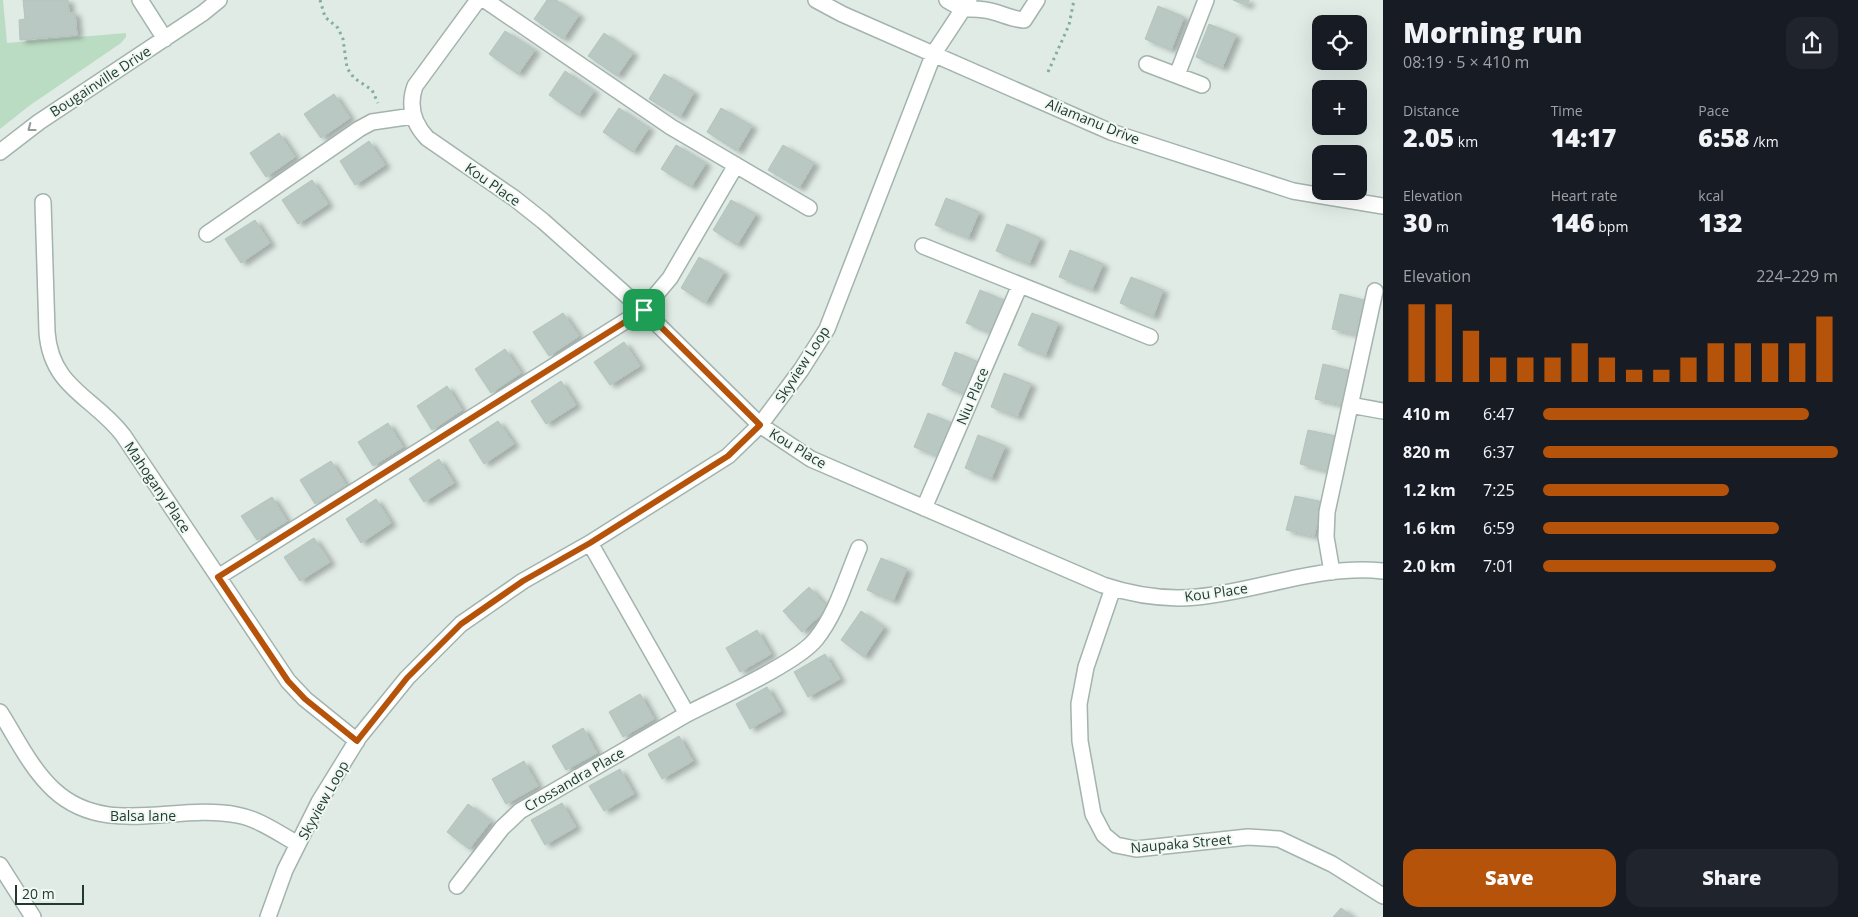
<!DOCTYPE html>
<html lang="en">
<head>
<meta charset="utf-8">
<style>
  body { margin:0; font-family:"Open Sans",sans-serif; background:#20242c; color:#f1f3f6; height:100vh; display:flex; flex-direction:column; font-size:19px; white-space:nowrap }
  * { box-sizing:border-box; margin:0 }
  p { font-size:16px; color:#9ea1a6 }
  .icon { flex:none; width:28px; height:28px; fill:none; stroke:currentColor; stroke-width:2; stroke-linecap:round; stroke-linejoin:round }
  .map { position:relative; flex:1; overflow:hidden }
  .details { display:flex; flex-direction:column; background:#171b24; width:475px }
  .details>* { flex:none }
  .fabs { position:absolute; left:1312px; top:15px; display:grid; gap:10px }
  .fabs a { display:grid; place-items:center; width:55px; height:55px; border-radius:10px; background:#171b24; box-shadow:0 5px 20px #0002; font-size:25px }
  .scale { position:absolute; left:15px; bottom:12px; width:69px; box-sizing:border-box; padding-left:5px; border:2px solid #213b33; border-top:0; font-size:14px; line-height:18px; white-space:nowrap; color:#213b33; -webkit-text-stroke:4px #f1f8f4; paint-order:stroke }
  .pin { position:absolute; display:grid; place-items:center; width:42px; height:42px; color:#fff; margin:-21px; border-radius:10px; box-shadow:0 2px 8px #0006 }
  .round { display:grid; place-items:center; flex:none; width:52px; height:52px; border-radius:15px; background:#20242c }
  .overview { display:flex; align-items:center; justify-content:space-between; height:85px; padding:0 20px }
  h1 { font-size:28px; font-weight:800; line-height:38px }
  .figures { display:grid; grid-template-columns:repeat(3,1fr); gap:8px; height:85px; padding:5px 20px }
  .figures div { display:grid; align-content:center }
  .figures b { font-size:25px; font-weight:800 }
  .figures small { font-size:14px; font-weight:400 }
  .figures p { font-size:14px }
  .chart { height:140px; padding:10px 20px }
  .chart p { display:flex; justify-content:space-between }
  .chart svg { width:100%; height:90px; margin-top:5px; stroke:#b45309; stroke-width:6 }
  .cta { display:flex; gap:10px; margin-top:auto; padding:10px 20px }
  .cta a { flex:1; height:58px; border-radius:15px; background:#b45309; color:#fff; font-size:20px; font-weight:800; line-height:58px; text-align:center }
  .cta a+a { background:#20242c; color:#f1f3f6 }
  ul { padding:0 20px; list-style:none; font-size:16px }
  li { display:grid; grid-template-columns:80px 60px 1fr; align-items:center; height:38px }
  li i { height:12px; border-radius:6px; background:#b45309 }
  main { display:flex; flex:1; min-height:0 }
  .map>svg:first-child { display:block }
</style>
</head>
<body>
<main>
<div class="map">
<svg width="1383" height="917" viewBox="0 0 1383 917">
  <defs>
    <filter id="shadow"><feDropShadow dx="5.5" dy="3" stdDeviation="2.5" flood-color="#0004"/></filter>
  </defs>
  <rect width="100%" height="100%" fill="#e0ebe6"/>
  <path fill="#badcc2" d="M0,0H3L7,43L126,33V37L121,43L29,106L0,129Z"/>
  <path fill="#b9c8c2" stroke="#b3c4bd" filter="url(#shadow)" d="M23,0H68L69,13H75L77,35L20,40L19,20L25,19Z
    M547,0H556L579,15L563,39L534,19Z
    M1233,0H1249L1247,6Z
    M1158,6L1184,17L1171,50L1145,39Z
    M1209,24L1236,35L1222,68L1196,57Z
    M505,31L535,50L518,74L489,54Z
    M604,33L633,53L617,76L588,56Z
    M565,71L594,91L578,115L549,95Z
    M664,74L694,92L680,117L649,99Z
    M334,94L350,118L321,138L304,114Z
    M619,108L649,128L633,152L603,132Z
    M721,108L752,126L737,151L707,132Z
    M279,133L295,157L266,177L250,153Z
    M369,141L385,165L355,185L340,161Z
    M676,145L706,163L691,187L661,169Z
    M783,145L814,163L799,188L768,170Z
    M312,180L328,204L298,224L282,200Z
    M946,198L979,212L968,238L935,225Z
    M731,200L756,214L737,245L713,230Z
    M255,220L270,243L241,263L225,239Z
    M1007,224L1040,238L1029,264L996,251Z
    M1070,250L1103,264L1092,290L1059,277Z
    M699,257L724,272L705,303L681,288Z
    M1131,277L1163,290L1153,317L1120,303Z
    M980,290L1006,301L993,334L966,323Z
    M1340,294L1368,301L1360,335L1332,329Z
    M563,313L579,336L549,356L533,332Z
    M1032,313L1058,323L1045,356L1018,345Z
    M624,342L640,366L610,385L594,362Z
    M505,349L521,373L491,393L475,369Z
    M955,352L981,363L968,396L942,385Z
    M1323,364L1351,371L1343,405L1315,399Z
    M1004,373L1031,384L1017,417L991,407Z
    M561,381L576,405L546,424L531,401Z
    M447,386L462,410L432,430L417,406Z
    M928,413L954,424L940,457L914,447Z
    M498,421L514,444L484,464L469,440Z
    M388,423L403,447L373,466L358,442Z
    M1308,430L1336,436L1328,471L1300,464Z
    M978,435L1005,446L991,479L965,468Z
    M439,459L454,483L424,502L409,479Z
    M331,461L346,485L315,504L300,480Z
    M1295,496L1323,502L1314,536L1286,530Z
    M272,497L287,521L257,540L241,516Z
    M376,499L391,523L361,543L346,519Z
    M314,538L330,562L300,581L284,557Z
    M881,558L907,569L893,601L867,590Z
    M809,587L828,608L802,632L783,611Z
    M861,611L884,627L864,657L841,640Z
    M757,630L771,654L740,672L726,648Z
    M825,654L840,679L808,697L794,672Z
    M767,687L781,711L750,729L736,704Z
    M640,694L654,719L623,737L609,712Z
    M583,728L597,753L566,770L552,746Z
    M679,736L693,761L662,779L648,754Z
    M524,761L538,786L506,804L492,779Z
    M620,769L634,794L604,811L589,786Z
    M562,803L576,827L545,845L531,820Z
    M468,804L491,821L469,849L447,832Z
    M1341,908L1353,917H1333Z"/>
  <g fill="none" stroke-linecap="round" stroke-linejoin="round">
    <g stroke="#a3b3ad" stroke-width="18">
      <path id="minor" d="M140,0L165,39
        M478,0L415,86C408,106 413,123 427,138L514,198L543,221L643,310L760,425L811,459L1103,585C1133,595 1165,600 1197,597C1259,591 1320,564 1383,571
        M485,0L671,127L809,208
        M816,0L842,14L1111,132L1293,191L1383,206
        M947,0C968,13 964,7 985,10C999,12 1010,19 1024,20L1037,0
        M1147,64L1202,85
        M1177,75L1206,0
        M0,152L39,122L203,13L219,0
        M43,202L47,332C51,388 94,397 123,435L288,681L305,699L357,741
        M207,234L359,129L372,122L413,116
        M923,246L1150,337
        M1350,405L1383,411
        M924,508L1020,285
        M1332,572L1326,537L1327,512L1375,291
        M218,577L643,310L670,278L736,165
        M1113,588L1086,667L1079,704L1080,741L1093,814L1104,835L1116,845L1136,849L1248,837L1279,839L1332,864L1383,896
        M0,712C16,737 31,769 54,790C106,838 175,803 237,815C259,819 278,833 298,844
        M687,714C718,698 797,663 816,639C837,613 846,578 859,548
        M0,865L33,917
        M457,886L502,828L520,811L687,714L590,543
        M268,917L285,870L319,802L359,737L407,678L461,624L523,581L590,543L728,456L760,425L801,370L827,329L934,53L969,0"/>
    </g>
    <path stroke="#82ae9e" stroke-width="3" stroke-dasharray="2.5 4" stroke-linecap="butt" d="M320,0L325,17L338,28L343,39L347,68L354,78L372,90L378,103
      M1048,72L1069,25L1074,0"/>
    <use href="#minor" stroke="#fff" stroke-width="15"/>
  </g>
  <defs><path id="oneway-chevron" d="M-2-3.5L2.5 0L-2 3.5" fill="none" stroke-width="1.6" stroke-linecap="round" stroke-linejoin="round" transform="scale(1.25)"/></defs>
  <use stroke="#909d99" href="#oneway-chevron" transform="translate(31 128) rotate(143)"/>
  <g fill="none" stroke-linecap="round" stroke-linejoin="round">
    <g stroke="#fff" stroke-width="10">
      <path id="route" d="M644,310L760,425L728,456L590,543L523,581L461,624L407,678L357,741L305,699L288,681L218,577Z"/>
    </g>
    <use href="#route" stroke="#b45309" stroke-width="6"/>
  </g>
  <g text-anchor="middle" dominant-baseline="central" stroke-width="4" stroke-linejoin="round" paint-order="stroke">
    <g font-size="14" fill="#213b33" stroke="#f1f8f4">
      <text transform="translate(100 81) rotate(-33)">Bougainville Drive</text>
      <text transform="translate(1093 121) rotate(22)">Aliamanu Drive</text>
      <text transform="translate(493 184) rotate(35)">Kou Place</text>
      <text transform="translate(802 364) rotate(-57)">Skyview Loop</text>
      <text transform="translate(972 396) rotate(-67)">Niu Place</text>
      <text transform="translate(798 448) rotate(31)">Kou Place</text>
      <text transform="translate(158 487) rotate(56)">Mahogany Place</text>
      <text transform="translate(1216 592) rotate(-8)">Kou Place</text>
      <text transform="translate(574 779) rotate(-30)">Crossandra Place</text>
      <text transform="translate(323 800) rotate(-61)">Skyview Loop</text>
      <text x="143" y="815">Balsa lane</text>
      <text transform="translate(1181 843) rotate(-5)">Naupaka Street</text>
    </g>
  </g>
</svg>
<div class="fabs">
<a><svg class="icon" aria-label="locate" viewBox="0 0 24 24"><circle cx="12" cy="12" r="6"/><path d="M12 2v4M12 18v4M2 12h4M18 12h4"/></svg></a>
<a>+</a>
<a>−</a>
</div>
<div class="scale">20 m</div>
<div class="pin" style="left:644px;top:310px;background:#1e9e55"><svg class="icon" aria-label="arrive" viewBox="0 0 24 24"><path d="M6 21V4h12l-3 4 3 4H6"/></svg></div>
</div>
<section class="details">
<div class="overview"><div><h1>Morning run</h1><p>08:19 · 5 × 410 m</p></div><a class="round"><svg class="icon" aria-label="share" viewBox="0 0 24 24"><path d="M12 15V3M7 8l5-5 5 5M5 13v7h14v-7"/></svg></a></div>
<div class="figures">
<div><p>Distance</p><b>2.05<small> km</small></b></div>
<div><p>Time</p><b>14:17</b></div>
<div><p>Pace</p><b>6:58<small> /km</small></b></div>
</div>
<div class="figures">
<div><p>Elevation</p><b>30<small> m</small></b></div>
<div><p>Heart rate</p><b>146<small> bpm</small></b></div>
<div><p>kcal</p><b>132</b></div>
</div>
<div class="chart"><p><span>Elevation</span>224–229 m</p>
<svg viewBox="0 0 160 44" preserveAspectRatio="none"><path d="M5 44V6M15 44V6M25 44V19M35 44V32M45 44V32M55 44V32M65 44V25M75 44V32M85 44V38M95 44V38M105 44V32M115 44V25M125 44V25M135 44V25M145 44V25M155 44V12"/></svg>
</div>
<ul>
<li><b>410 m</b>6:47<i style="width:90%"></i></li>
<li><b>820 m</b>6:37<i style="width:100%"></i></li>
<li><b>1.2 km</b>7:25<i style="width:63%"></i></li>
<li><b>1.6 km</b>6:59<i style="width:80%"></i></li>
<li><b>2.0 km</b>7:01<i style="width:79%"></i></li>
</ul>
<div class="cta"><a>Save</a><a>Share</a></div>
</section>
</main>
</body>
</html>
